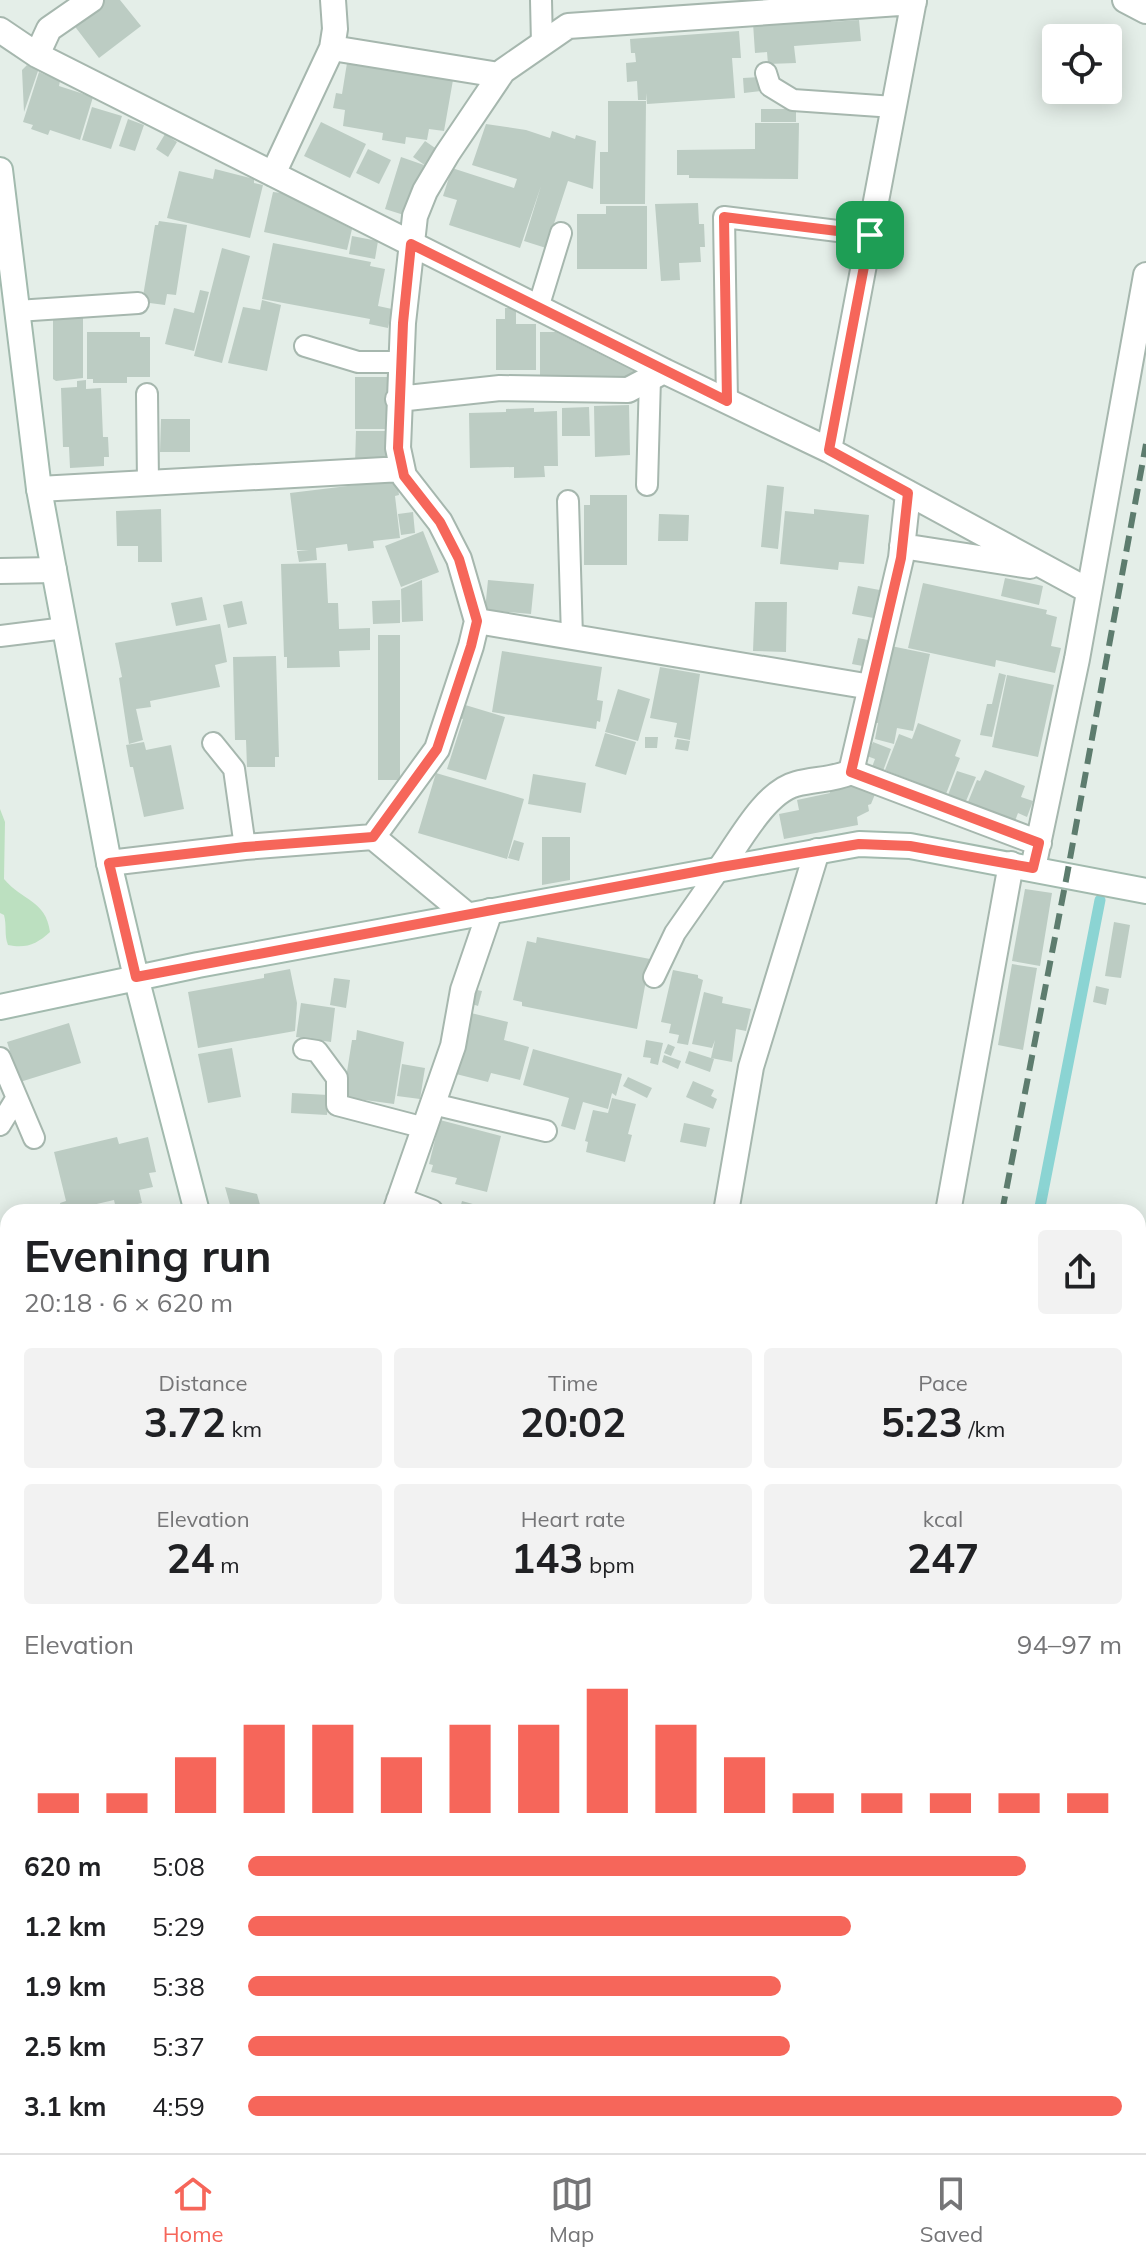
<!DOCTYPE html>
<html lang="en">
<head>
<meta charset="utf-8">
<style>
  body { margin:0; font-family:Mulish,sans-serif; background:#f2f2f2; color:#202124; height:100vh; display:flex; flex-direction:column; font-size:30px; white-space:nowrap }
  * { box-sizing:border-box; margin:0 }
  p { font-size:26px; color:#757577 }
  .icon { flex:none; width:44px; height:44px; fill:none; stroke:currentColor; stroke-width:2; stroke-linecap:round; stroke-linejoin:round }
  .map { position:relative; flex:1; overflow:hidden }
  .side { position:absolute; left:0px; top:1204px; width:1146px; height:950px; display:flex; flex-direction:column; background:#fff; border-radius:24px 24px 0 0; box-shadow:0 4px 20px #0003 }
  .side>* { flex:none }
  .tools { position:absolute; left:1042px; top:24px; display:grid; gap:16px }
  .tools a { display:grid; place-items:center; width:80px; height:80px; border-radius:8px; background:#fff; box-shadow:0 4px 20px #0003; font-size:40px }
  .pin { position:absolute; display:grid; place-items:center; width:68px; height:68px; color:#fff; margin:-34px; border-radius:16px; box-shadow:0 4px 12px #0006 }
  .round { display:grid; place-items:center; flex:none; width:84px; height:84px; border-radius:8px; background:#f2f2f2 }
  .summary { display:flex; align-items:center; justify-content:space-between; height:136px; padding:0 24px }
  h1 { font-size:44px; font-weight:700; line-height:60px }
  .metrics { display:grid; grid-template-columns:repeat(3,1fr); gap:12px; height:136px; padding:8px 24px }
  .metrics div { display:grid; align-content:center; border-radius:8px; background:#f2f2f2; text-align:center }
  .metrics b { font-size:40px; font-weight:700 }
  .metrics small { font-size:22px; font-weight:400 }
  .metrics p { font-size:22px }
  .chart { height:224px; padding:16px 24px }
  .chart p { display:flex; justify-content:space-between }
  .chart svg { width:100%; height:144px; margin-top:8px; stroke:#f6665a; stroke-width:6 }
  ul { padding:0 24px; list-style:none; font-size:26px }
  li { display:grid; grid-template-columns:128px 96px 1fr; align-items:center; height:60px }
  li i { height:20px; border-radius:10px; background:#f6665a }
  .dock { display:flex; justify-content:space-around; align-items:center; height:112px; border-top:2px solid #e0e0e0; background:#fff; font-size:22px; color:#757577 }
  .dock a { display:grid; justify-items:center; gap:4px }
  .dock .current { color:#f6665a }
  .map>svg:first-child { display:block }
</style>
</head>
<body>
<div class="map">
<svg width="1146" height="2153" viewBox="0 0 1146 2153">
  <rect width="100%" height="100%" fill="#e4eee8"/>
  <path fill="#bce0c0" d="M0,809L5,822L4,879C22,901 46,900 50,932C37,944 26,949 8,945C4,935 7,926 4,915L0,913Z"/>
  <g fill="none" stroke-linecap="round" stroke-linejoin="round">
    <path stroke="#8bd4d3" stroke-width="11" d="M1039,1212L1100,900
      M1138,1428H1146
      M1140,1935H1146"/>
  </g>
  <path fill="#bcccc3" d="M105,0H120L141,26L99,58L73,24Z
    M830,18L831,22L859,20L861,41L794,46L796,63L768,64L767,52L755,53L753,23Z
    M739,31L741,58H732L735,98L647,104L646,93V100H638L637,81L627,82L626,63L636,62L635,53H631L630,39Z
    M347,63L453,80L444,131L429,129L427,140L406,137L405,144L382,140L383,133L343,126L345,110L333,108L336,93L342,94Z
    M27,65L38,71L24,112L22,70Z
    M39,72L60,81L59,86L93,97L80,140L50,130L48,135L31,129L33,125L23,122Z
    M760,77L761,91L744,93L743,78Z
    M608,101H646L645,204H600V152H608Z
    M92,107L122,116L111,149L82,140Z
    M761,109H796V122H761Z
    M128,119L144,125L135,151L119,146Z
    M321,122L366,144L350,178L304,156Z
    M755,123H799L798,179L689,178V175H677V150L755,149Z
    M486,124L526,130L550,138L552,131L575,139L576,135L596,141L593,189L568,181L546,248L524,241L541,186L520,248L449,225L457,200L443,196L452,168L514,188L517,179L472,165Z
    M165,134L177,142L168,157L156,149Z
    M425,141L438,150L426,166L413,157Z
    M368,149L391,160L379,184L356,173Z
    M401,157L424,165L407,216L385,209Z
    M215,169L254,179V183L263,185L250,238L167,218L179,171L213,179Z
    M273,192L282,193L352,229L347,250L264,232Z
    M698,203L699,224H704L705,247H700L701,262L679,263L680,280L661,281L655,204Z
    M606,206H647V269H577V214H606Z
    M159,221L187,225L176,295L167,294L165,305L142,302L155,225H158Z
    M352,236L378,241L375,259L349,254Z
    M273,243L371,262L370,266L385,269L378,306L392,309L388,328L369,324L370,319L262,299Z
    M222,248L250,256L222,363L194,356Z
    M200,290L209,292L194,351L165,344L174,308L194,313Z
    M262,300L281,305L267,371L228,363L243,307L260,310Z
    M505,308H516V324H536V370H496V319H505Z
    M83,317V378L56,381L53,379V318Z
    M87,332H140V337H150V377H127V383H93V379H87Z
    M540,332H556L635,372L630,377L540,378Z
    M355,377H390V429H355Z
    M86,380V389L101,388L103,437H108L109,457H104V466L70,468L69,447H63L61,388L77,387V381Z
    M629,405L630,455L595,457L594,406Z
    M589,407L590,436H562V408Z
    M534,408V412L557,411L558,466H544L545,477L514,478V467L470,468L469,413L506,412V409Z
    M161,419H190V452H160Z
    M356,431H390V464H355Z
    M397,480L399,495L395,496L400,538L373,541L374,548L348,551L347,544L316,548L317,560L299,562L297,551L309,550H297L290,493Z
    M767,485L784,487L778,549L761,547Z
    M590,495H627V565H584V505H590Z
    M161,509L162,562H138V546H117L116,511Z
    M814,509L869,515L864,564L839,562L838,570L780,564L785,511L814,514Z
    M413,512L415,533L401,535L398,514Z
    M659,514L689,515L688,541H658Z
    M423,531L439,572L401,587L385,546Z
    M326,563L328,603H338L339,629L370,628V650L339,651L340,667L287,668V657H284L281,564Z
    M1005,578L1043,586L1039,605L1001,596Z
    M422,580L423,621L402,622L401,589Z
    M488,580L534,584L531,614L485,610Z
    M923,583L1047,610L1046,614L1057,617L1051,646L1061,648L1055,673L996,660L995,667L908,648Z
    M858,586L885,591L879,619L852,614Z
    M202,597L207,620L176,626L171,603Z
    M400,600V623L373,624L372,601Z
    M242,601L247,624L228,628L223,605Z
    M755,602H787L786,652L753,651Z
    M220,624L227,662L215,665L220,687L150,701L151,707L136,709L143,740L129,744L119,678L122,677L115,643Z
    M378,635H400V780H378Z
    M858,638L873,641L868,667L852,664Z
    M891,646L930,654L913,731L897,728L894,744L875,739L878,723H874Z
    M502,651L602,667L597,700L603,701L600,722L597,721L596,729L492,712Z
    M276,656L279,757H275V767H247L246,740H235L233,657Z
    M660,667L700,674L690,740L674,737L677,723L650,718Z
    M999,673L1006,675L992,737L980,735L987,704H992Z
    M1007,675L1054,685L1038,757L992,747Z
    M618,689L650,699L638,741L605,732Z
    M462,704L505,717L486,780L447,769L463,719L458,718Z
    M918,723L961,740L955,756L960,758L946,794L885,770L899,734L912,739Z
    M605,733L636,742L626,775L595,766Z
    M645,737H658L657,748H645Z
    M677,739L690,741L688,751L675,749Z
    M144,742L146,750L171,745L184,809L144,817L133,767H130L126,745Z
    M873,742L891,749L883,771L872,767L875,759L867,756Z
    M985,770L1025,786L1021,797L1033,801L1027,817L1018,813L1015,821L968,802L977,780L980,781Z
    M957,771L976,777L966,801L948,795Z
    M436,773L524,799L507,859L418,833Z
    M533,774L586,783L581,813L528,804Z
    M859,779L878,787L871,804L868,805L869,811L857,817L858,825L784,839L779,814L799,810L797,800L830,793L829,785Z
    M542,837H570V880L542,885Z
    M514,840L524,843L519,861L508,858Z
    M1025,889L1052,893L1040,966L1012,961Z
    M1114,922L1130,925L1121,978L1105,976Z
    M537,937L650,959L637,1029L522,1006V1002L513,1000L527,941L536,943Z
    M1012,964L1037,968L1023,1050L998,1045Z
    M290,969L297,1003L295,1031L198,1048L188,992L264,978V974Z
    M673,970L698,975V978L703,980L688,1045L677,1043L679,1035L669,1033L671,1024L661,1022Z
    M334,978L350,980L346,1008L330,1005Z
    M1096,986L1109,989L1106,1005L1093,1002Z
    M472,989L482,991L478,1006L469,1003Z
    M704,992L723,997L722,1003L751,1009L746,1031L736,1029L732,1062L711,1058L715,1040L712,1048L692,1044Z
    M301,1003L335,1008L331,1042L296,1037Z
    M471,1013L508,1022L504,1040L529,1047L520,1080L491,1073L488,1082L456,1074Z
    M69,1023L81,1063L20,1082L7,1042Z
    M357,1030L404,1042L394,1104L343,1097L352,1040H356Z
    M646,1040L663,1043L658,1065L650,1063L651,1058L643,1057Z
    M668,1044L675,1047L671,1056L664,1053Z
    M232,1048L241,1097L208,1103L198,1054Z
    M533,1049L622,1074L616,1096L612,1093L608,1109L583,1102L575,1130L561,1126L569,1098L523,1085Z
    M689,1051L714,1059L710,1072L685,1063Z
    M664,1055L681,1061L678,1069L662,1062Z
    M402,1064L425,1068L420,1099L397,1096Z
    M628,1077L652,1088L647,1098L623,1086Z
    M693,1081L714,1090L711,1096L717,1099L713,1109L686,1097Z
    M292,1093L328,1095L327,1115L291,1113Z
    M612,1098L636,1104L628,1134L632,1135L625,1162L586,1152L588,1142L585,1141L593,1110L608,1113Z
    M440,1120L501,1136L487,1192L455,1184L457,1178L431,1172L433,1165L429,1164Z
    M684,1123L710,1128L706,1147L680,1142Z
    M117,1137L119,1144L148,1137L156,1172L149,1173L153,1187L139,1190L142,1203L116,1209L114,1200L62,1212L60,1203L66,1201L54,1152Z
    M225,1187L257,1194L262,1212H232Z
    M462,1201L487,1208L486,1212H459Z
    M0,1564L8,1565V1622L0,1620Z
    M0,1625L8,1626V1687L0,1686Z
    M0,1729H8V1789L0,1788Z
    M4,1800H8V1841H1Z
    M1138,1944L1146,1946V1979L1138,1977Z
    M1139,2001L1146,2002V2093L1138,2092Z
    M1138,2136L1146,2139V2153H1070L1072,2146H1138Z
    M492,2146H536L555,2152L489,2153Z
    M925,2146H965L963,2153H923Z
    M973,2146H1014L1019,2148L1018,2153H971Z
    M1025,2146H1063L1060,2153H1023Z"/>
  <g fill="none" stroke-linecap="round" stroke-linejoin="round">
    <g stroke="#a6b7ae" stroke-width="24">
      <path id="lane" d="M541,0L542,44
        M766,73L770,86L793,100L894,107
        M538,308L561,233
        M17,311L138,303
        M305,346L358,362H400
        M147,394L148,483
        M727,401L724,217L870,235
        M647,485L650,378
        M568,501L572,637
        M0,636L65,628
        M213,743L234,769L245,847
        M654,977L675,933L721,867
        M304,1049L317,1051L337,1078V1105L425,1128
        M0,1058L34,1138
        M433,1104L546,1131
        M0,1125L16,1099
        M578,2146L597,2153"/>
    </g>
    <g stroke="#a6b7ae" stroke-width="28">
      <path id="street" d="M1125,0L1146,11
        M0,30L37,55L664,371L829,450L1089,591
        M332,48L499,75
        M37,55L49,29L91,0
        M273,174L332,48L335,29L333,0
        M398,399L500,388L628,390L664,371
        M829,450L914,0
        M39,489L402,469
        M908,493L901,558L851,772L1039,843
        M902,546L1030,566
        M0,571L54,570
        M477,621L871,687
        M373,837L437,749L471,646L477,621L459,559L440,522L404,476L398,448L403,323L415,216L425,191L447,154L503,71L568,26L914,2
        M109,863L245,847L373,837L467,915
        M721,867C739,842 765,792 796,784C815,779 833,780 851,772
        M1033,868L1077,659L1146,275
        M399,1200L431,1212
        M395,1212L453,1046L463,990L490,911
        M726,1212L751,1067L817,851
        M948,1212L1011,864
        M1138,1444H1146
        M0,1552L8,1555
        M0,1702L8,1703
        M1138,1751L1146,1752
        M1138,2115L1146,2117
        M0,2134L8,2135
        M600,2153L601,2146
        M860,2153L861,2146"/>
    </g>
    <g stroke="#a2baae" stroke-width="28">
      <path id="secondary" d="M0,170L39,489L54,570L109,863L136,977L197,1212
        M0,1007L198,965L859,844L910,846L1146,891
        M255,2153L256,2146"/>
    </g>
    <use href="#lane" stroke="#fff" stroke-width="20"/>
    <use href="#street" stroke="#fff" stroke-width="24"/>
    <use href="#secondary" stroke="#fff" stroke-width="24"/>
    <path stroke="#5d7c6e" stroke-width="6" stroke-dasharray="16 8" stroke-linecap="butt" d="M1002,1212L1067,875L1146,444
      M814,2153L816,2146"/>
  </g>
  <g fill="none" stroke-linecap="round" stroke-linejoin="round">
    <g stroke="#fff" stroke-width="16">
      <path id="route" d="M724,217L870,235L829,450L908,493L901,558L851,772L1039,843L1033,868L910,846L859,844L721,867L136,977L109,863L245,847L373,837L437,749L471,646L477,621L459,559L440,522L404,476L398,448L403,323L411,244L727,401Z"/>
    </g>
    <use href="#route" stroke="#f6665a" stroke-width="10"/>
  </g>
</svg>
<div class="tools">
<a><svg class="icon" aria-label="locate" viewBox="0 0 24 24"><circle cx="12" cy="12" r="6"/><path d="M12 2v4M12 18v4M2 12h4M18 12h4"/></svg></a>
</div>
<div class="pin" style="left:870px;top:235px;background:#1e9e55"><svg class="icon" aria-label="arrive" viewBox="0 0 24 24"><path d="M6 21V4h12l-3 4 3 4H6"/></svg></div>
<section class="side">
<div class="summary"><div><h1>Evening run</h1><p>20:18 · 6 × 620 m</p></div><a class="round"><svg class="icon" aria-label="share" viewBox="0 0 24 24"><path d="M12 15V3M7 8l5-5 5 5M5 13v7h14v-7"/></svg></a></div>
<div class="metrics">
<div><p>Distance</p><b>3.72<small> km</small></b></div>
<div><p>Time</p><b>20:02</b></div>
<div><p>Pace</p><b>5:23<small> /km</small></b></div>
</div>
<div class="metrics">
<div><p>Elevation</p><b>24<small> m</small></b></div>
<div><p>Heart rate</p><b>143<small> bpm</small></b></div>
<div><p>kcal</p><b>247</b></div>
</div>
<div class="chart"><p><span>Elevation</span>94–97 m</p>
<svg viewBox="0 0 160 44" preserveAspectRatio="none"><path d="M5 44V38M15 44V38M25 44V27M35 44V17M45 44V17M55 44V27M65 44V17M75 44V17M85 44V6M95 44V17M105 44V27M115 44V38M125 44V38M135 44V38M145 44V38M155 44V38"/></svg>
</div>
<ul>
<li><b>620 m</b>5:08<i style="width:89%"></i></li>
<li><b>1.2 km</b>5:29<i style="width:69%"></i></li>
<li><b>1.9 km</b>5:38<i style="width:61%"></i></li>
<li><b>2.5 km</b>5:37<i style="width:62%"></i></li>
<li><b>3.1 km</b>4:59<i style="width:100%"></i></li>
</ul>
</section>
</div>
<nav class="dock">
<a class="current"><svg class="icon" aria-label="home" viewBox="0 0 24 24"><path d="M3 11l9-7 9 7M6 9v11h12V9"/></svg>Home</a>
<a><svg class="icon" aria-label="map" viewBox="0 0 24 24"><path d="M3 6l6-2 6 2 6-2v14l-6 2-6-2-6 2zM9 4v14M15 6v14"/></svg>Map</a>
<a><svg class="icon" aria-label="saved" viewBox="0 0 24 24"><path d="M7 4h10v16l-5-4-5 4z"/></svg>Saved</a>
</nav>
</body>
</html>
